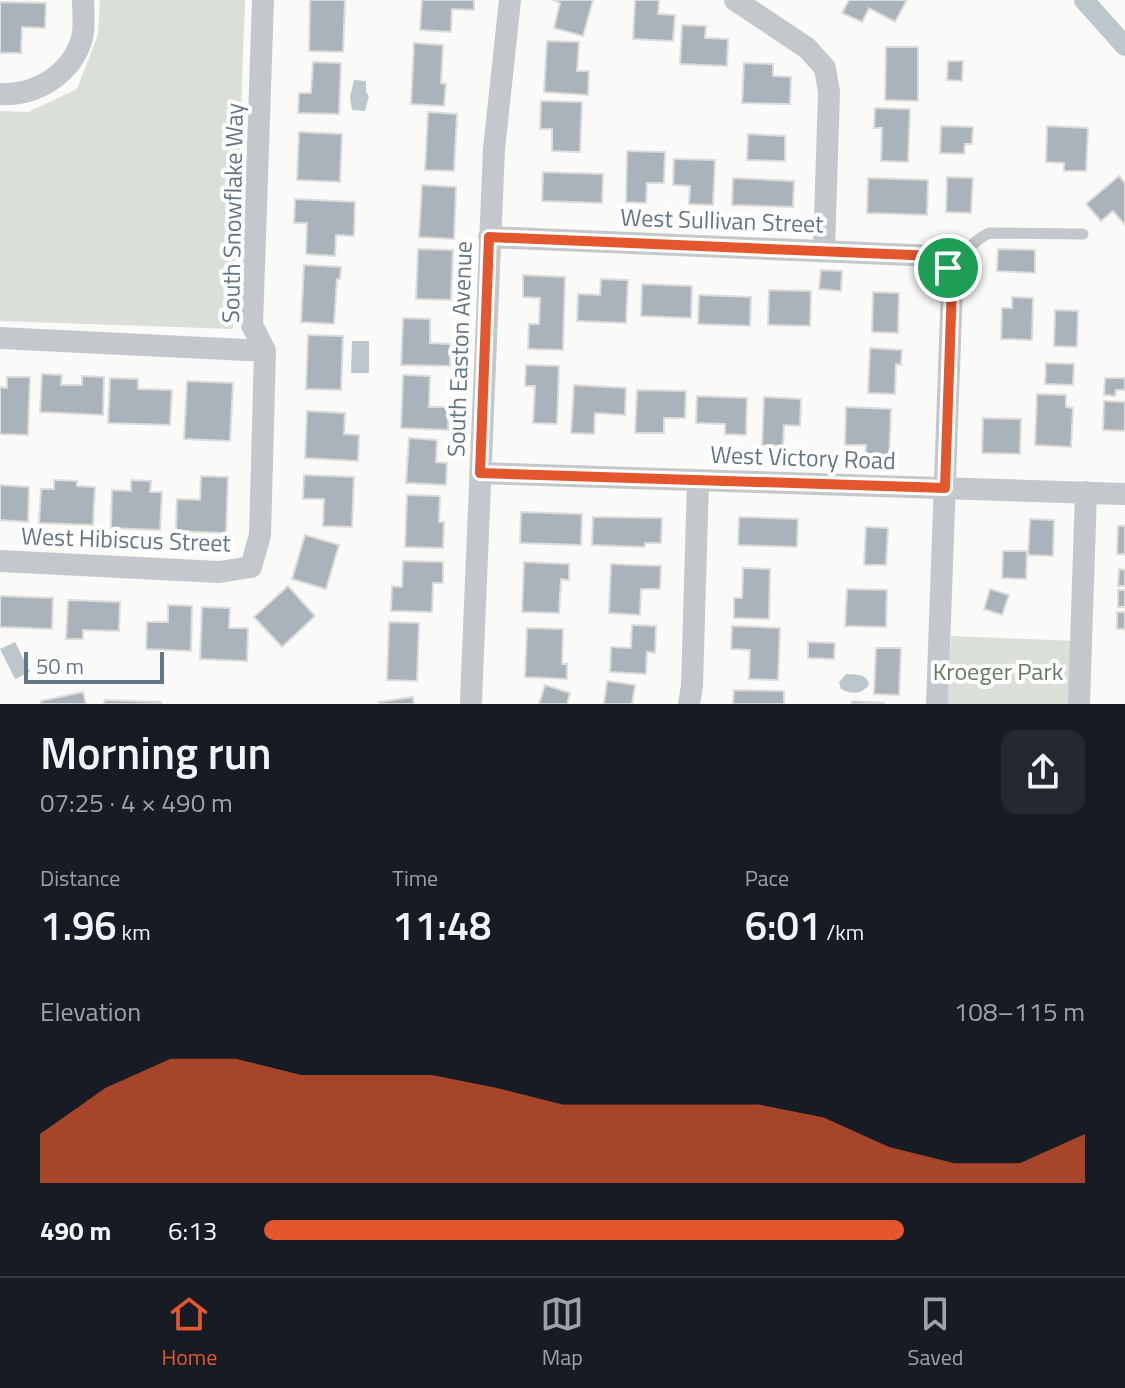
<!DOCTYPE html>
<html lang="en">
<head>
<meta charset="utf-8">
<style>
  body { margin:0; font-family:"Titillium Web",sans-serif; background:#242831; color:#f1f3f6; height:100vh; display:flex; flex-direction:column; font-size:30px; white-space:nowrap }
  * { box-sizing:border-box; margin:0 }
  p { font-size:26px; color:#9ea1a6 }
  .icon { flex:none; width:44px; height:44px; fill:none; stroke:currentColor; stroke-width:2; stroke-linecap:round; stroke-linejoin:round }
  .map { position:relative; height:704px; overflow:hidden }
  .sheet { display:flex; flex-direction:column; background:#171b24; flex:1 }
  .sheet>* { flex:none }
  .scale { position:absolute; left:24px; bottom:20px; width:140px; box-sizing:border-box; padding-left:8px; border:4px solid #657683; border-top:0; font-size:22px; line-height:28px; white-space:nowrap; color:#657683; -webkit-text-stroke:6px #fff; paint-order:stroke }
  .pin { position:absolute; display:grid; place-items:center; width:68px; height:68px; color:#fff; margin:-34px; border:4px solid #fff; border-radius:50%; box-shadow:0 2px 8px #0007 }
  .round { display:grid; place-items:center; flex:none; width:84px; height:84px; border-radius:16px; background:#242831 }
  .summary { display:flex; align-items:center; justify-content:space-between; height:136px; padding:0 40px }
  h1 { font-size:44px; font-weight:600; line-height:60px }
  .metrics { display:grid; grid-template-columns:repeat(3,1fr); gap:12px; height:136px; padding:8px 40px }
  .metrics div { display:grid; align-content:center }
  .metrics b { font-size:40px; font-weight:600 }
  .metrics small { font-size:22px; font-weight:400 }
  .metrics p { font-size:22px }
  .chart { height:224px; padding:16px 40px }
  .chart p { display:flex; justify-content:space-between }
  .chart svg { width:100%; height:144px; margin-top:8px; fill:#e4572e; opacity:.7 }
  ul { padding:0 40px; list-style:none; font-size:26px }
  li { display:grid; grid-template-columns:128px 96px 1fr; align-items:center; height:60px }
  li i { height:20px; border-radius:10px; background:#e4572e }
  .tabs { display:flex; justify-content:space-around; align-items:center; height:112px; border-top:2px solid #363941; background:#171b24; font-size:22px; color:#9ea1a6 }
  .tabs a { display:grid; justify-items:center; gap:4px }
  .tabs .current { color:#e4572e }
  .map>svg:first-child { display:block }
</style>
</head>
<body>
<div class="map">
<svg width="1125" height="704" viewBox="0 0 1125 704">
  <rect width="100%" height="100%" fill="#fafaf8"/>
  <path fill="#dadfd7" d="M100,0H245L233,329L0,321V111L28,112L77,89L98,35Z
    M951,636L1077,641L1074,704H948Z"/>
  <path fill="#bbc7cb" d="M354,80L366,81V92L369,96L365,111L352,110L350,97Z
    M352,341H369V373H351Z
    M15,642L30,672L15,679L0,649Z
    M846,674C856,675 866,673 869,684C864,694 851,695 841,689L839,682Z"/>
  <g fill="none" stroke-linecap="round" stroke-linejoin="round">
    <path stroke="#bbc7cb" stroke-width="20" d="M1084,0L1125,46"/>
  </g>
  <path fill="#aab3b9" stroke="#dcdcda" stroke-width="2" d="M310,0H345L343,52L309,51Z
    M422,0H474V10L452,9L451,32L420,30Z
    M553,0H593L583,36L554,28L560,3Z
    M635,0H659L658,14L675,15L673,41L633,39Z
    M849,0H907L895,22L869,8L862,22L842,13Z
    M0,2L46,3L45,28L22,27L21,53H0Z
    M682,25L706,26L705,38L728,39L727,66L680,64Z
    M547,41L579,42L577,71H589L588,95L544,92Z
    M414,43L443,45L441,83L446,84L444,106L411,104Z
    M886,47H918V101L885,100Z
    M948,61H963L962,81L947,80Z
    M313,62L341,63L339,114L298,113L299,93H311Z
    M744,63L773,64V76L791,77L790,104L742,103Z
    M541,101L582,102L580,152L552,151V129H540Z
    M875,108L910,109L908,162L881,161L882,128H874Z
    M428,112L457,114L454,171L425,170Z
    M941,126L973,127L972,144H965L964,154L940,153Z
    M1047,126L1088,128L1086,171H1064V163L1046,162Z
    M299,132L342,134L340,182L297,180Z
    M748,134L785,136V161L747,160Z
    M627,151L665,152L664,183H647L646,203L626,202Z
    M674,159L715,160L713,205L689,204L690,186L673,185Z
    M543,172L603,174L602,203L542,201Z
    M1119,176L1125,183V225L1113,211L1101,221L1086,204Z
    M947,177L973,178L971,213L946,212Z
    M733,178L794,181L793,207L732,205Z
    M868,178L928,180L927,215L867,213Z
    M422,185L456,187L454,239L419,237Z
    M295,199L355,202L354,236L336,235L335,256L306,254L307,223H294Z
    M418,249L453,250L451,300L416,299Z
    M998,249L1035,250V273L997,271Z
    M304,265L341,267L340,279H337L334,324L301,322Z
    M821,270L842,271L841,291L819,289Z
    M523,275L565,277L563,350L528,349L529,324H539L540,298L523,297Z
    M601,279L628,280L626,323L577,321L578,294L600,295Z
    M642,284L692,286L691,318L641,316Z
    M769,290L811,291L810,326L768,325Z
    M873,292L899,293L898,333L872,332Z
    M699,295L751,297L750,326L698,324Z
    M1012,297L1033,298L1032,340L1001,339L1002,308H1012Z
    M1055,310L1078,311L1077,347L1054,346Z
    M403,318L430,319V343L450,344V366L401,365Z
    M308,335L343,336L341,390L306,389Z
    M870,348L902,350L901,365L896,364L895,394L868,393Z
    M1046,363L1074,364L1073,385L1045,384Z
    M526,365L559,366L557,424L533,423L535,386H525Z
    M42,374L62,375L61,385H82V376L104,377L103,415L40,412Z
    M403,375L430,376L429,407H449L448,430L401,428Z
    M7,377H30L28,435L0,434V387L7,388Z
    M110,378L138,379V389L172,390L170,425L108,423Z
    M1105,378H1125V390H1116L1115,396L1104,395Z
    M187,381L233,383L230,441L184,439Z
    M574,385L626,388L625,415L595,413L594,434L571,433Z
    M637,390L686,391L685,418H664V433H635Z
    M1037,394L1066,395V407L1073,408L1071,447L1035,445Z
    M697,396L747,398L746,435L725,434V424L696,423Z
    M764,397L801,399L800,426L784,425L783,446L762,445Z
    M1104,401L1125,402V431L1103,430Z
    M846,407L891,409L889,462H865L866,445H845Z
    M307,411L345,413L344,434L359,435L358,461L305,458Z
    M983,418L1021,419L1020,454L982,453Z
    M409,438L437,440L436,462L447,463L446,485L406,483Z
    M304,475L354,477L352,527L323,526L324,499H303Z
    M201,476L228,477L226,533L176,531L177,499L200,500Z
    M54,480L77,481V486L95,487L93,525L39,523L41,489H54Z
    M131,480L151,481L150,492H162L160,530L111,528L112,490L131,491Z
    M0,485L29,487L28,522L0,520Z
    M407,495L440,496L439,522H444L443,548L405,547Z
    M521,512L582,514L581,545L520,543Z
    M593,517L662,518L661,543H645V547L592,545Z
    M739,517L798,519L797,547L738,545Z
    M1030,519L1054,520L1053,556L1028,555Z
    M1118,526H1125V554H1117Z
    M866,527L888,528L886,565H864Z
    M305,535L339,545L326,589L292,579Z
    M1003,551H1027L1026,579L1002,578Z
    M403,561L443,562V583H433L432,612L391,611L392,586L402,587Z
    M524,562L569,564V580L561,579L559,613L522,612Z
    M611,564L661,566L660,589H641L640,615L609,613Z
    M743,568L770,569L769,619L734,618V598H742Z
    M1119,569L1125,570V586H1118Z
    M288,586L315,616L282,647L254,617Z
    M847,589L887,590L886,627L845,626Z
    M990,589L1009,595L1002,615L984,609Z
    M1118,590H1125V607H1118Z
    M0,596L53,598L52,629L0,627Z
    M68,600L120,602L119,631L83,630V639H66Z
    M168,605L192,606L191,651L146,649L147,622H168Z
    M202,607L230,608L229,628H248L247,661L200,659Z
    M1117,612H1125V629H1117Z
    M389,622L419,623L417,681L387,680Z
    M632,625L656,626L655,653L647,652L646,674L610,672L611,647L631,648Z
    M732,626L780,628L778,680L749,679L750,650L731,649Z
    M527,628L563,629L562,664H567V679L525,677Z
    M808,642L835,643L834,659L808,658Z
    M876,648H901L899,695L874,694Z
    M607,681L635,685L632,704H604Z
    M545,685L570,693L567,704H539Z
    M734,690L784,691V704H733Z
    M83,692L86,704H41V701Z
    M413,697L414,704H380L379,702Z
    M105,700L161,702V704H104Z
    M852,701L884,703V704H852Z"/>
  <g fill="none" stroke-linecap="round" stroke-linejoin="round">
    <path stroke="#c3c8cc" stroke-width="11" d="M948,268C962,257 974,239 990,233L1083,234"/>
    <path stroke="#c3c8cc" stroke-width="22" d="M735,0L807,48L825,68L829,92L824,250
      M0,94C36,96 72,74 82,38C85,27 83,12 83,0
      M489,237L935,256L948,268L952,285L937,704
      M0,338L265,351
      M480,473L1125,494
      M0,561L219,572L251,567L260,535L265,351L252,325L263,0
      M471,700L494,149L510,0
      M689,704L692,686L698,480
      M1079,704L1086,492"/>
  </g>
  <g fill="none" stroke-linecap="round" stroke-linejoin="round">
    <g stroke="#fff" stroke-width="16">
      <path id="route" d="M489,237L935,256L948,268L952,285L945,488L480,473Z"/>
    </g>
    <use href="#route" stroke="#e4572e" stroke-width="10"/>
  </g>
  <g text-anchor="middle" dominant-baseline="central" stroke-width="8" stroke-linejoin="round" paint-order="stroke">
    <g font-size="24" fill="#657683" stroke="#fff">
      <text transform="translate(232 213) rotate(-89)">South Snowflake Way</text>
      <text transform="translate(722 220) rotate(2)">West Sullivan Street</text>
      <text transform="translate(459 349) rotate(-88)">South Easton Avenue</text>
      <text transform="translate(803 457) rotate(2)">West Victory Road</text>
      <text transform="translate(126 539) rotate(2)">West Hibiscus Street</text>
    </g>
    <g font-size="24" fill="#687a64" stroke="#fff">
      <text x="998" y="671">Kroeger Park</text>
    </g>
  </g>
</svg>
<div class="scale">50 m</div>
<div class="pin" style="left:948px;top:268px;background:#1e9e55"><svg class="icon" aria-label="arrive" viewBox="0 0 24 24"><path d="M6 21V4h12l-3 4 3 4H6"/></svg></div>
</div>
<section class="sheet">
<div class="summary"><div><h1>Morning run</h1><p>07:25 · 4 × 490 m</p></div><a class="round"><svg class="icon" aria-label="share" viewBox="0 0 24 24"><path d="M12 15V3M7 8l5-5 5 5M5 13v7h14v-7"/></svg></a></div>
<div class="metrics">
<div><p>Distance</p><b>1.96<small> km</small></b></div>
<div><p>Time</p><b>11:48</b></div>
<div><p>Pace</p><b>6:01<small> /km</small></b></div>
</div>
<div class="chart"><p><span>Elevation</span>108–115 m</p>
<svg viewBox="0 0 160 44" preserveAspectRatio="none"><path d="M0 44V29L10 15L20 6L30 6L40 11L50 11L60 11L70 15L80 20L90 20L100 20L110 20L120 24L130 33L140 38L150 38L160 29V44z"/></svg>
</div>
<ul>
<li><b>490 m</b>6:13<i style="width:78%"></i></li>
</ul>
</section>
<nav class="tabs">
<a class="current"><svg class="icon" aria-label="home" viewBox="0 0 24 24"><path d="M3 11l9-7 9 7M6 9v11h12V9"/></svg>Home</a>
<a><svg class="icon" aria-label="map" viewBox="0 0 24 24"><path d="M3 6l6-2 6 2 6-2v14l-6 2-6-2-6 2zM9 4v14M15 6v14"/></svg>Map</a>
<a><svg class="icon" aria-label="saved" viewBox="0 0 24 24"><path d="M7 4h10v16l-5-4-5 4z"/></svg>Saved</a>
</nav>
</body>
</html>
